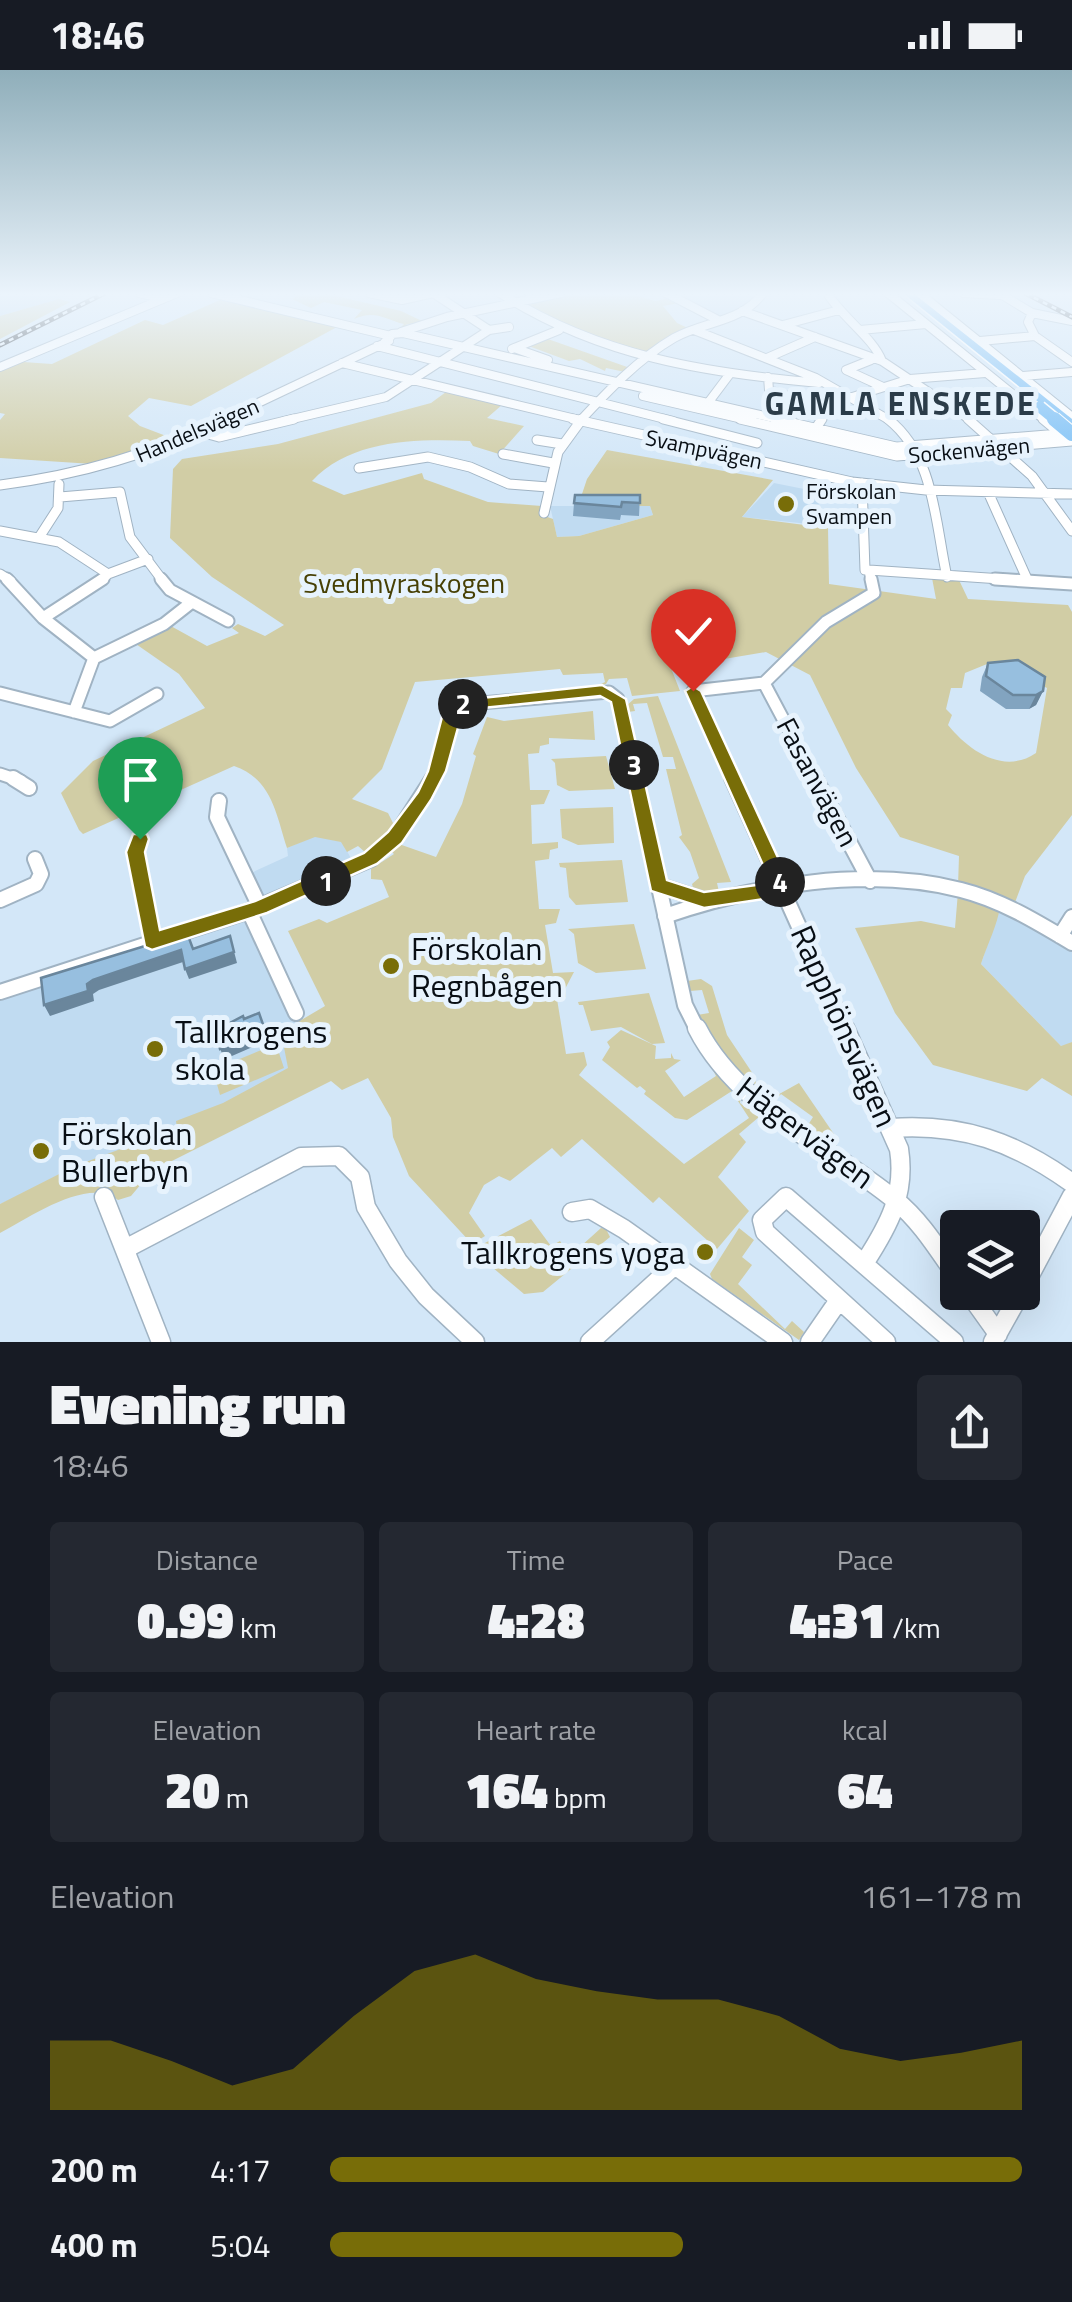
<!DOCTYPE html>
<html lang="en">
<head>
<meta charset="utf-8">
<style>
  body { margin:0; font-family:"Titillium Web",sans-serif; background:#242831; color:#f1f3f6; height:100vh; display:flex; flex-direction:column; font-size:38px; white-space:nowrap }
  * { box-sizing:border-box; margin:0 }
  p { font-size:32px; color:#9ea1a6 }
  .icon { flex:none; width:55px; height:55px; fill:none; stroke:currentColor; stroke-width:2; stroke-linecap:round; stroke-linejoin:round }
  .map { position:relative; height:1272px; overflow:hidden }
  .sheet { display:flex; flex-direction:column; background:#171b24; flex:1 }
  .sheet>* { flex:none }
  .tools { position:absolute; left:940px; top:1140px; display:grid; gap:20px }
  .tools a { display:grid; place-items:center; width:100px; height:100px; border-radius:10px; background:#171b24; box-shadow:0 10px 40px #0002; font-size:50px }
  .pin { position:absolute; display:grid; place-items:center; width:85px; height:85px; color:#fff; margin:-102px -42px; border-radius:50% 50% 50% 0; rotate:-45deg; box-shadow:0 0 10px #0007 }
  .pin .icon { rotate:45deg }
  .km { position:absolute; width:50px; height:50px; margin:-25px; border-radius:50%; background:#222; color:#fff; font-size:28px; line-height:50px; text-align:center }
  .round { display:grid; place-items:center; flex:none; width:105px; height:105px; border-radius:10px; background:#242831 }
  .overview { display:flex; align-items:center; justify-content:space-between; height:170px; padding:0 50px }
  h1 { font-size:55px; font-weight:800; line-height:75px }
  .metrics { display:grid; grid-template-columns:repeat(3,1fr); gap:15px; height:170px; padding:10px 50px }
  .metrics div { display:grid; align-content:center; border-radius:10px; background:#242831; text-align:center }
  .metrics b { font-size:50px; font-weight:800 }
  .metrics small { font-size:28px; font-weight:400 }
  .metrics p { font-size:28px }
  .chart { height:280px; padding:20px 50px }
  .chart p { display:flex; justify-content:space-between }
  .chart svg { width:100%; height:180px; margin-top:10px; fill:#786d08; opacity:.7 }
  ul { padding:0 50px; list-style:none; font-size:32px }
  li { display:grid; grid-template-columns:160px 120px 1fr; align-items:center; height:75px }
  li i { height:25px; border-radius:12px; background:#786d08 }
  .status { display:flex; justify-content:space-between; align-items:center; height:70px; padding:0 50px; background:#171b24; direction:ltr }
  .status svg { height:28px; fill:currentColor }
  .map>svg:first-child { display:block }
</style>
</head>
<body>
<div class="status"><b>18:46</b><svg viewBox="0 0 49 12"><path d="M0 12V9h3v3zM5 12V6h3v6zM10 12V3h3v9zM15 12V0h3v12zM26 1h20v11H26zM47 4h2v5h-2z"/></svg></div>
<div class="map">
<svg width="1072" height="1272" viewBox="0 0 1072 1272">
  <rect width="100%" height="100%" fill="#d3e7f8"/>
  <path fill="#c0dbf1" d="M11,223H80L0,246V226Z
    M668,223H759L745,237L719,248Z
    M774,413L819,422L818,455L742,447Z
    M550,436H650L653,445L579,466L557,467Z
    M315,766L342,772L353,792L272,827L262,824L251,803L288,786L287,778Z
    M1000,836L1072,876V972L1062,977L981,894Z
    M249,847L317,998L0,1134V927Z"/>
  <path fill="#d1cda5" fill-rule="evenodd" d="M283,223H342L336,226L401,241L422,251L405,255L409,256L399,259L404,254C387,250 375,239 354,249L362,240L324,232L311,238L292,229L296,226Z
    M572,223H628L655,231L671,228L679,233L663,236L677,253L690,259L646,284L630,283L518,233Z
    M59,229L70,232L0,269V246Z
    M220,230L337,257L191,336L149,328L128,346L140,356L174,369L93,394L0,388V350L5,344L0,343V300L23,292L52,294L145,250L163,255Z
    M545,268L630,298L625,302L606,298L605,301L580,289L569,291L526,275Z
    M446,322L503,334L487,348L524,356L499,384L473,376L470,371C416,369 352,369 312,411L344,425L422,403L424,409L488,432L542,436L539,444L553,449L557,467L579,466L653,445L650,436H578L587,409L607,380L773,410L742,447L828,458L829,514L936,529L932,508L959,510L968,529L1068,535L1072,542V745L1025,806L1014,835L958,816L959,786L900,767L856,698L810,605L766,582L671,598L680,621L632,626L627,608L609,609L606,614L597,616L605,612L603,603L563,605L560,599L415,612L382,699L352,729L388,743L395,757L366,783L358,776L347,782L341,772L315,767L287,778C276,744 272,709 234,696L83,764L79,760L61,723L93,691L205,638L179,604L133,572L149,569L169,555L207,576L239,563L232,558L238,554L265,566L284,555L212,507L170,468L173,399L182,389L278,374L431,333ZM987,594H1000L1047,618L1036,683C1004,705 969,681 948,655L952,645L946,639L951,618H962L965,603Z
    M658,626L731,812L717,813L719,822L694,821L692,814L699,808L690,782L679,767L682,765L666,699H676L673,687H663L647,633L633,634L635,641L628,642L626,636L634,629Z
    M593,641L595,670L549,668V674L540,676L539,683L528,684L530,720H550L544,734L531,735L532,774L558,772V778L550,780L549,789L535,791L539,839H560L556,853L545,855L553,903L574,902L565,919L566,927L557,929L566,984L584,982L587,995L579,1005L684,1094L749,1048L736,1028L741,1024L740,1033L745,1037L753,1034L765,1042L739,1064L746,1072L718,1107L749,1141L717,1179L659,1127L653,1133L582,1069L561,1087L552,1078L510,1111L499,1106L484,1115L469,1143L485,1166L472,1174L409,1106L393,1067L391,1048L368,1008L342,1020L331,1011L152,1101L131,1126L118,1130C89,1106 30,1147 0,1163V1134L75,1096L177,1058L176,1051L223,1033L288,998L281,962L325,936L288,861L319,849L327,853L389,827L382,810L371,809V799L394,784L389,779L396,773L436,787L462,734L476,686L473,684L487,647L504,651Z
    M606,686L615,719L569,721L557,715L555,693L551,689Z
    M613,737L614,773L578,775L562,768L560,739Z
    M622,790L628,832L576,835L569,827L566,798L560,797L559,793Z
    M958,822L1000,836C998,854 987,875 981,894L1061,976L1072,972V1026L1042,1008L1027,1021L933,995L895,943L855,858L921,851L955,858Z
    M634,854L646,899L596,903L578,893L574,864L568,859Z
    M701,909L712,916L727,965L755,1007L756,1015L724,989L697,945L709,943L702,920L690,921L687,911Z
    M649,923L665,973L652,974L621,957L591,961L583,935H579L578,932Z
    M621,960L656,976L655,989L671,988V983L674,989L681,990L665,1001L684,1027L716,1006L712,998L735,1019L687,1050L675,1048L644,1024L646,1021L640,1016L637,1018L602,990L610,977L607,972Z
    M276,974L284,998L220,1025L213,1000Z
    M799,1013L838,1070L832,1073L808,1055L813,1047L781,1024L775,1031L772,1028Z
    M531,1149L551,1176L560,1171L570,1186L601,1158L606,1159L610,1167L543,1222L524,1224L486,1192L480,1181L483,1174Z
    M739,1158L754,1170L742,1187L752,1195L738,1214L785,1259L792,1251L804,1262L799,1270L712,1209L710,1204Z"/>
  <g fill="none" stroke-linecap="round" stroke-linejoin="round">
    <g stroke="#a0b3c3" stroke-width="10">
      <path id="minor-far4" d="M139,223L156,227
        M211,223L391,266
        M369,223L402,230L433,223
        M500,223C598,286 705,303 819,313
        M666,223L718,250
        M827,223C843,248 874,269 882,291L972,351
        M888,223L1046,351
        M919,223L1072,347
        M963,223L1000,225
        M999,223L1032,243L1072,251
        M742,241L882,291
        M1032,243L1028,252L1035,266L1072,292
        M783,255L839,240
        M489,260L509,257
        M694,260L816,308L891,351
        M860,260L926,254
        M401,262L447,247L561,223
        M980,271L1035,266
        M384,273L392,264L403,263L786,351
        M377,276L673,351
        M514,278L548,290
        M512,279L559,260
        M767,288L815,267
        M871,290L846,300L883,317
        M342,293L584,351
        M0,297L177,223
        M1023,306L1072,302
        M768,307L769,320L827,338
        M643,326L751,351
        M708,333L729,305
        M220,351L389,271
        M284,351L386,327L489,260L433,223
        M580,351C607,322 638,289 674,268C704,251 741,253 763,223
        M820,351L833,333L910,309L985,303"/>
    </g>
    <g stroke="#a0b3c3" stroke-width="11">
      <path id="minor-far3" d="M573,349L852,412L926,420L1072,424
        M663,349L757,373
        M740,349L897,386L1072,371
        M775,349L896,377L1072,363
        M888,349C935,386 935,453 947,507
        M968,349L1032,406L1072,461
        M1043,349L1061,364
        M814,361L822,349
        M201,362L219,367L294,349
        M537,370L562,374
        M503,384L553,393
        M359,398L428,387L470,397L509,414L548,417
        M862,413L865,500H869L871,511
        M0,415C80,405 152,384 225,349
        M988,422L1028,511
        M60,427L120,422L130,467L163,511
        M544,443L558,382L582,349
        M0,461L59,472L108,504
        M40,466L58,438L59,414
        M869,500L1031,511
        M0,504L11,511
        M100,511L108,504L148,489"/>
    </g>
    <g stroke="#a0b3c3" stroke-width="15">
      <path id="minor-far2" d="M7,509L43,548L94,588
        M161,509L170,520L228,551
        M995,509L1072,514
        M43,548L103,509
        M764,613L816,711
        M0,623L110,651L157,624
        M74,642L94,588L164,554L192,532
        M0,704L21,711
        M432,711L451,643L458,635L609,622L618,629L636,711
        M733,711L693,621L764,613L826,552L874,523L871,509"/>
    </g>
    <g stroke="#a0b3c3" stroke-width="18">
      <path id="minor-far1" d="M13,708L29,718
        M635,708L685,935L698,961
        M732,708L846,961
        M815,708L870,811
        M219,731L217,747L260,837
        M140,769L136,782L152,871
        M658,815L704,830
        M0,830L36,814L41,804L35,789
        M249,841L296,943
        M665,846C755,815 867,796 961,820C1001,830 1037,852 1072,873
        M1060,866L1072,847
        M0,922L249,841L371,789L395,767L433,708"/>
    </g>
    <g stroke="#a0b3c3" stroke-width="21">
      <path id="minor" d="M697,958C737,1037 829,1076 895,1130C921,1151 939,1181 958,1208
        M845,958L899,1079C906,1124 889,1155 865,1192
        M891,1058C962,1053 1015,1072 1072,1113
        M104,1127L161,1272
        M572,1142L590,1139L624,1159L783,1272
        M125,1179L301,1087L339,1086L360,1107L366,1137L398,1191L426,1226L475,1272
        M1022,1220L1072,1126
        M968,1222L998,1264
        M590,1272L677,1193
        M810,1272L839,1230
        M886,1272L765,1162L762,1150L786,1127L954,1272
        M993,1272L1021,1222"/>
    </g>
    <g stroke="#fff" stroke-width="3">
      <path id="highway" d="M903,223H913L1072,349V359Z"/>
    </g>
    <use href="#minor-far4" stroke="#fff" stroke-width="8"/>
    <use href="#minor-far3" stroke="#fff" stroke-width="9"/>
    <use href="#minor-far2" stroke="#fff" stroke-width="11"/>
    <use href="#minor-far1" stroke="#fff" stroke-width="14"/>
    <use href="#minor" stroke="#fff" stroke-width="18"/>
    <use href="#highway" fill="#7ec1f6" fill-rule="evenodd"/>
    <g stroke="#262e36" stroke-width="5">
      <path id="rail" d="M1025,223L1072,247
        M0,275L105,223"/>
    </g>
    <use href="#rail" stroke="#e7f3fd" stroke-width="2.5" stroke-dasharray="5" stroke-linecap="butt"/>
    <g stroke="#fff" stroke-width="14" stroke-linecap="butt">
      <path id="highway-bridge-far1" d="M1040,337L1057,351"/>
    </g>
    <g stroke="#fff" stroke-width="16" stroke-linecap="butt">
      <path id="highway-bridge" d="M1054,349L1072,364"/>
    </g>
    <use href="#highway-bridge-far1" stroke="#7ec1f6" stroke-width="11"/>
    <use href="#highway-bridge" stroke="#7ec1f6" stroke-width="14"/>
  </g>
  <path fill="#82a4c0" d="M640,425L639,446L621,445L620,450L573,446L574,433Z
    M988,593L1043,621L1036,635L1029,639H1006L980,621L982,607Z"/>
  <path fill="#6a869c" d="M1043,621L1036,635L1029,639L1036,625Z
    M230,866L237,893L189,909L185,899Z
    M181,880L186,891L99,920L93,924L94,931L50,946L44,935L93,910Z
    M265,960L269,970L225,989L220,979Z"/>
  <path fill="#97bfdf" stroke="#6a869c" stroke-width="2.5" d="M575,425H640V433L622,432L621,437L574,433Z
    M1018,590L1045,607L1043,621L1036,625H1013L986,606L988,593Z
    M187,863L193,879L230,866L234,882L185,899L181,880L93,910L87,914L88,921L44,935L41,908Z
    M259,943L265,960L220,979L215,961L243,946L244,949Z"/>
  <linearGradient id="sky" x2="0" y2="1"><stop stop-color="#8faeba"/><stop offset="0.56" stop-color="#ebf4fc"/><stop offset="1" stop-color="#ebf4fc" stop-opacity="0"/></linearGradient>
  <rect width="1072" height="401" fill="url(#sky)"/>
  <path fill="#786d08" stroke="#fff" stroke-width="2.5" d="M602,615L626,629L667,810L704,822L771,813L685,621L693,616L701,621L793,820L791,825L704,838L651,821L611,632L600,626L463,640L446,701L431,730L402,773L377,794L267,843L152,880L145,877L126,782L133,764H147L149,769L145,782L160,860L255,831L364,783L388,762L418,722L428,701L443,643L453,631Z"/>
  <g fill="#786d08" stroke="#e7f3fd" stroke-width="4">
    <circle cx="786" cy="434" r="10"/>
    <circle cx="391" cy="896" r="10"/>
    <circle cx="155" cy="979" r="10"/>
    <circle cx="41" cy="1081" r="10"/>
    <circle cx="705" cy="1182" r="10"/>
  </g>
  <g text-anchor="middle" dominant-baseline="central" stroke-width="10" stroke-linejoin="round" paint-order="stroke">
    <g font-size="22" fill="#080e14" stroke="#e7f3fd">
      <text transform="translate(197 360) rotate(-23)">Handelsvägen</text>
      <text transform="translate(704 379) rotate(12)">Svampvägen</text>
      <text transform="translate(969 380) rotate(-5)">Sockenvägen</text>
    </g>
    <g font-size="22" fill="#080e14" stroke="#e7f3fd" text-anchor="start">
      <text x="806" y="421">Förskolan<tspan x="806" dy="25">Svampen</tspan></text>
    </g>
    <g font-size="28" fill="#474004" stroke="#e7f3fd">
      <text x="404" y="512">Svedmyraskogen</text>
    </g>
    <g font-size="28" fill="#080e14" stroke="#e7f3fd">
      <text transform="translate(818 712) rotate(62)">Fasanvägen</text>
    </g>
    <g font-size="32" font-weight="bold" letter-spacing="2.5" fill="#2b3c49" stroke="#e7f3fd">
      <text x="901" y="333">GAMLA ENSKEDE</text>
    </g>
    <g font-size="32" fill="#080e14" stroke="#e7f3fd" text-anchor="start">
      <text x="411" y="878">Förskolan<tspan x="411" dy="37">Regnbågen</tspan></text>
      <text x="175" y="961">Tallkrogens<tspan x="175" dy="37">skola</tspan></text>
      <text x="61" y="1063">Förskolan<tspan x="61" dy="37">Bullerbyn</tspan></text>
      <text x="685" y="1182" text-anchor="end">Tallkrogens yoga</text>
    </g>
    <g font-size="32" fill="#080e14" stroke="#e7f3fd">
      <text transform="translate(845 956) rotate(66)">Rapphönsvägen</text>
      <text transform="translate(806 1062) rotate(37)">Hägervägen</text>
    </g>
  </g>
</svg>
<div class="tools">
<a><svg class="icon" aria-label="layers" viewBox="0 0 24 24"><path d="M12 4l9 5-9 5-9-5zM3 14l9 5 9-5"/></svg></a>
</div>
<div class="pin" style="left:140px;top:769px;background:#1e9e55"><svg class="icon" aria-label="arrive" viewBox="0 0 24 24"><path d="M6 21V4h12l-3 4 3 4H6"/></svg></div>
<div class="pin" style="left:693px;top:621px;background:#d93025"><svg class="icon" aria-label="check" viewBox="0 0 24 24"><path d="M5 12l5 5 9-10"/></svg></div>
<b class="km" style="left:326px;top:811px">1</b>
<b class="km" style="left:463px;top:634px">2</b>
<b class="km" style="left:634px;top:695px">3</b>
<b class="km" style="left:780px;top:812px">4</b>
</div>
<section class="sheet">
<div class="overview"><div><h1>Evening run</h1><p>18:46</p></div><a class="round"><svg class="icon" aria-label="share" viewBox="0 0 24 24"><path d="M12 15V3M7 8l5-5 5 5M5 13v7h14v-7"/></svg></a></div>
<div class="metrics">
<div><p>Distance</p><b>0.99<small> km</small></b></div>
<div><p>Time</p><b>4:28</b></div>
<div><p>Pace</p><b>4:31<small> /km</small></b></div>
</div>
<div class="metrics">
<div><p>Elevation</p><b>20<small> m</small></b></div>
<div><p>Heart rate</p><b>164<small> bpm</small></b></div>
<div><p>kcal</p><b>64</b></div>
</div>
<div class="chart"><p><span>Elevation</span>161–178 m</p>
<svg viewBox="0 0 160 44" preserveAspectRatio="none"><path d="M0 44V27L10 27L20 32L30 38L40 34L50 21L60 10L70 6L80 12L90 15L100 17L110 17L120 21L130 29L140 32L150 30L160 27V44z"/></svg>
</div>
<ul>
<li><b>200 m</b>4:17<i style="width:100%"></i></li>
<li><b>400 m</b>5:04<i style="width:51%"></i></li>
</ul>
</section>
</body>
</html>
